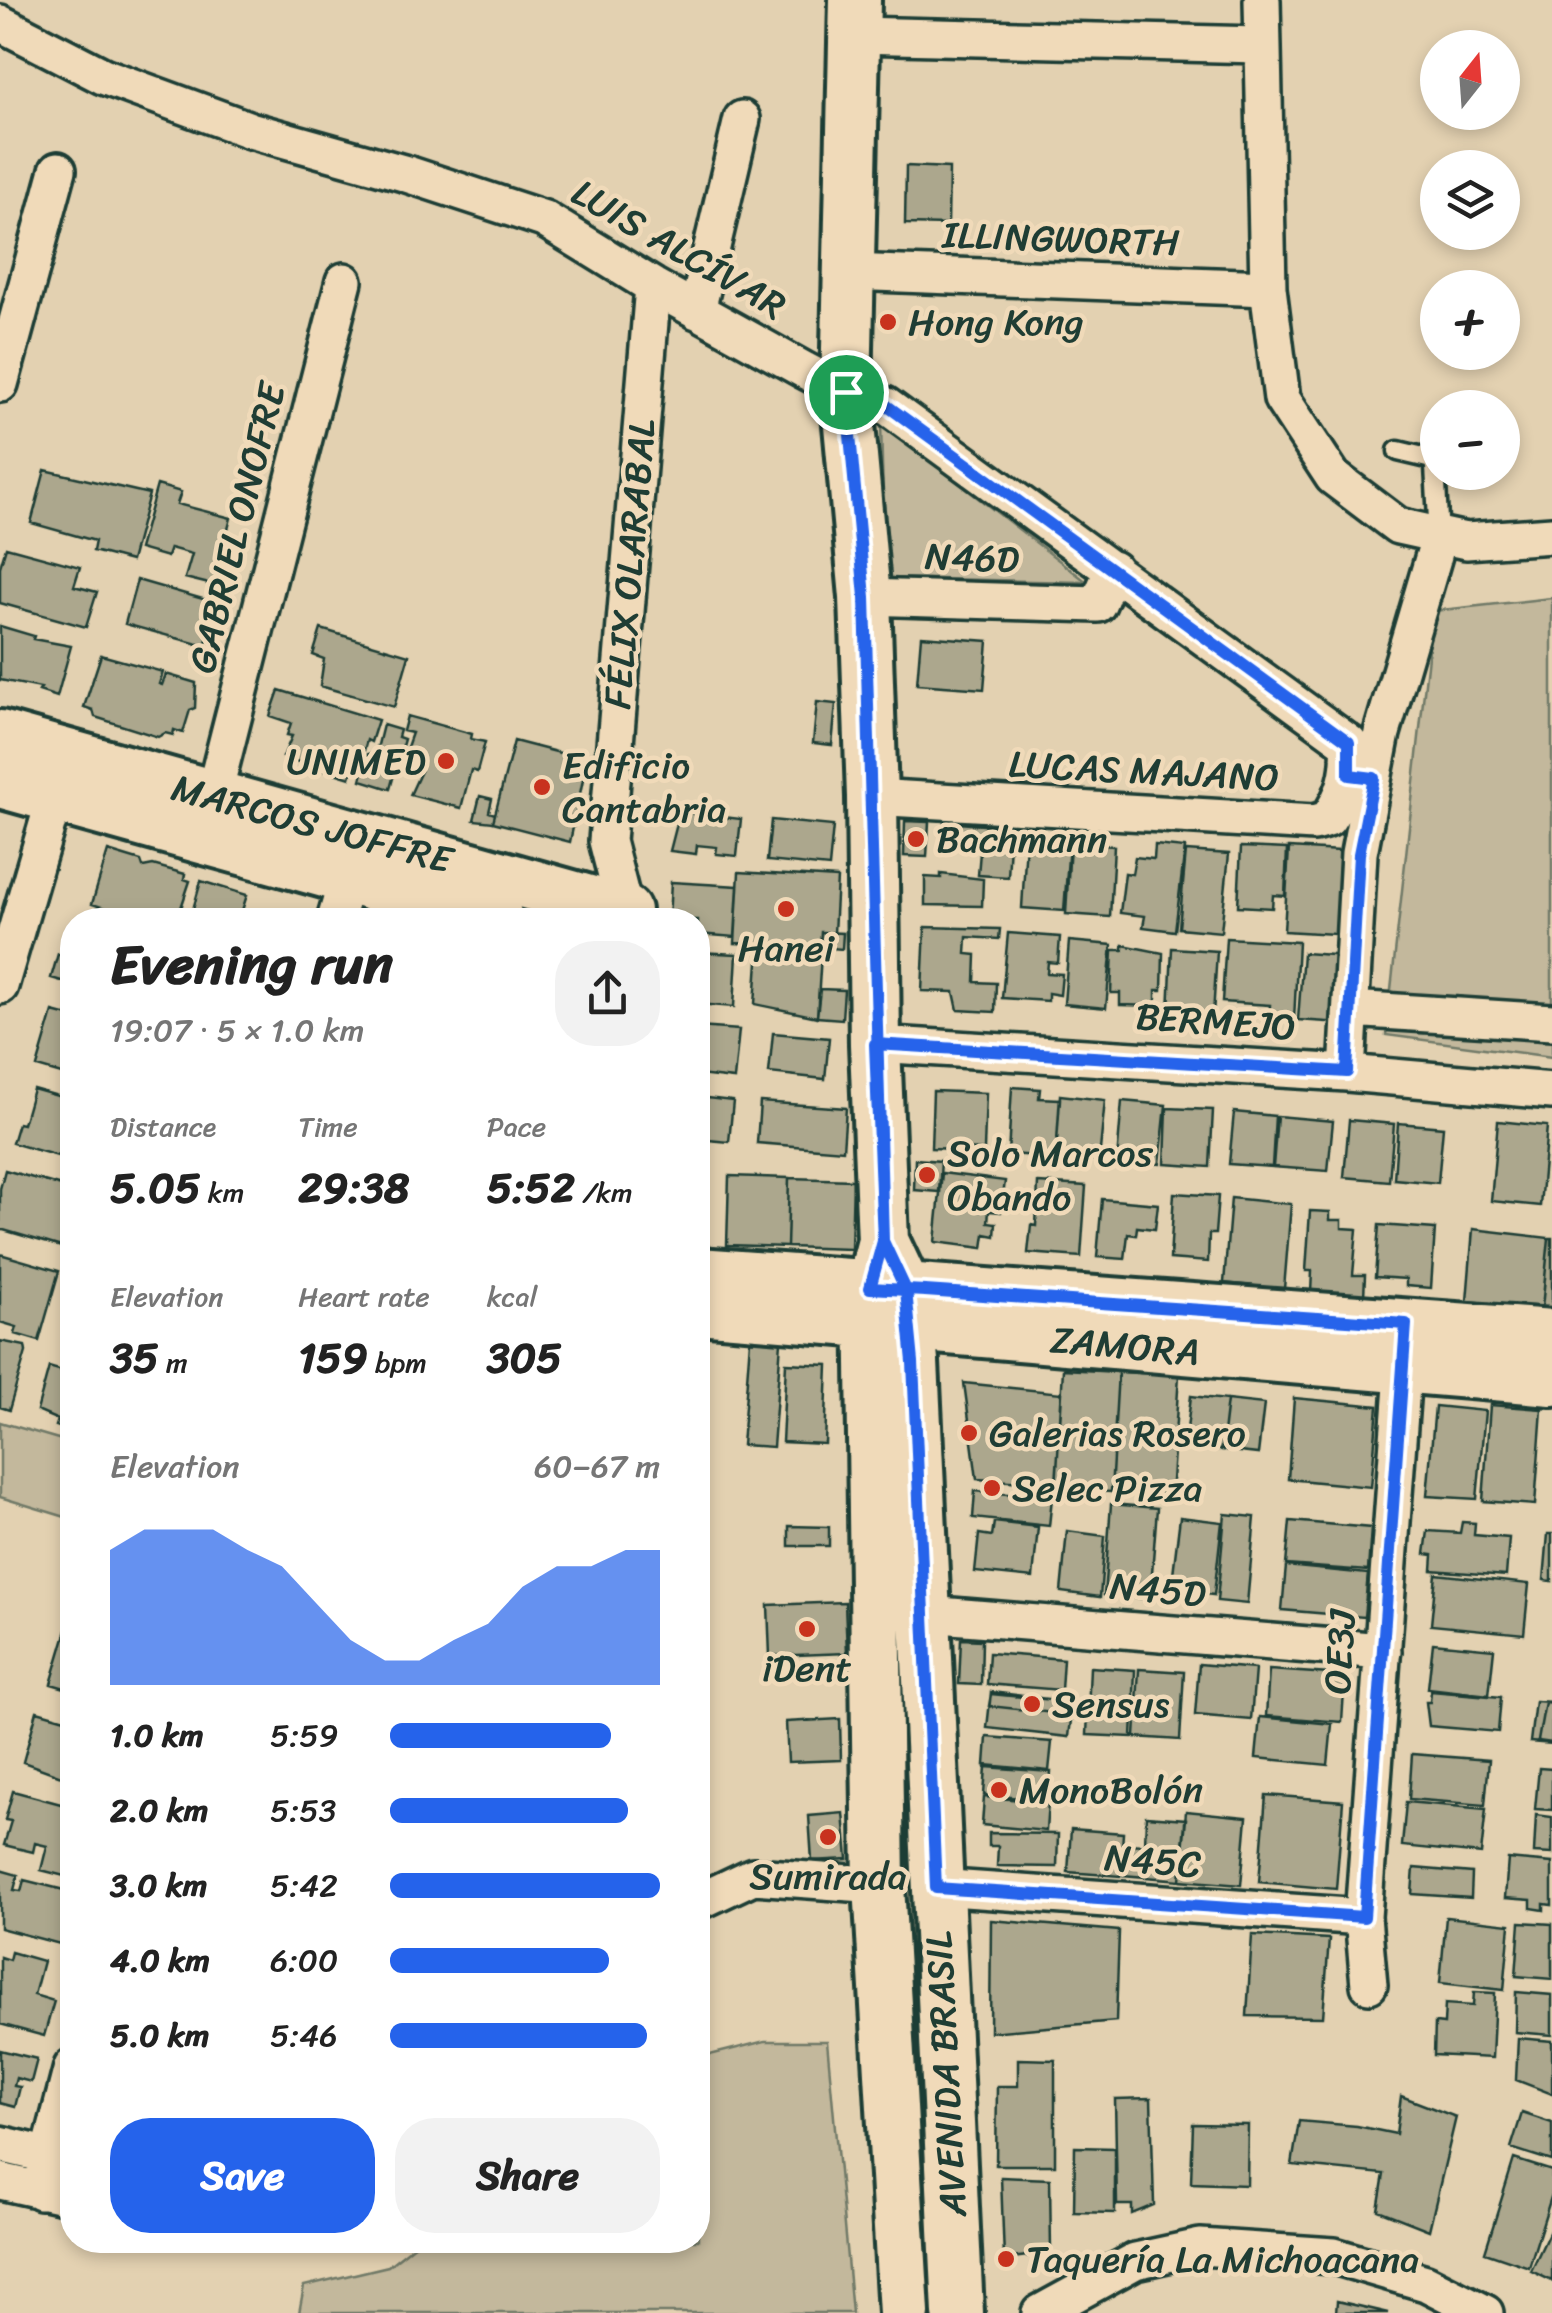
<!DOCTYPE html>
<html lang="en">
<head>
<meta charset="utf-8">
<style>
  body { margin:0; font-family:Sriracha,sans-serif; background:#f2f2f2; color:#222; height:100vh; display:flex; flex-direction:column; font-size:38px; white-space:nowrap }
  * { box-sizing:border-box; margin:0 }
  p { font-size:32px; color:#767676 }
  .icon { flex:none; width:55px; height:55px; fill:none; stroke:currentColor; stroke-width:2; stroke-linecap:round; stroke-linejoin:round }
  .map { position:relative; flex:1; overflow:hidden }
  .drawer { position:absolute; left:60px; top:908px; width:650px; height:1345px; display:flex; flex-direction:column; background:#fff; border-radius:40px; box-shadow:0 5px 15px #0003 }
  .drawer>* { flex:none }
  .needle { width:65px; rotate:17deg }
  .fabs { position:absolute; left:1420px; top:30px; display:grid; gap:20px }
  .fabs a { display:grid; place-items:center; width:100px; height:100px; border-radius:50%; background:#fff; box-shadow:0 5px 15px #0003; font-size:50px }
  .pin { position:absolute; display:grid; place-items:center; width:85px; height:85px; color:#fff; margin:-42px; border:5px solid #fff; border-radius:50%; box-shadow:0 2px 10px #0007 }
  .round { display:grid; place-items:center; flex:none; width:105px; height:105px; border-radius:40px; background:#f2f2f2 }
  .summary { display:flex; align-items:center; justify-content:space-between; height:170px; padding:0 50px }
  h1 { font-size:55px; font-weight:700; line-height:75px }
  .figures { display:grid; grid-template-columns:repeat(3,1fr); gap:15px; height:170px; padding:10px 50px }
  .figures div { display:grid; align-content:center }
  .figures b { font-size:42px; font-weight:700 }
  .figures small { font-size:28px; font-weight:400 }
  .figures p { font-size:28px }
  .chart { height:280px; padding:20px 50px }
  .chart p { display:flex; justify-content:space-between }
  .chart svg { width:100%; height:180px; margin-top:10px; fill:#2563eb; opacity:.7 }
  .button { display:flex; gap:20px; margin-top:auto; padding:20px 50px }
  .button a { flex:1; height:115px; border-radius:40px; background:#2563eb; color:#fff; font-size:40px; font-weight:700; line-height:115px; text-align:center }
  .button a+a { background:#f2f2f2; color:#222 }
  ul { padding:0 50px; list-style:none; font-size:32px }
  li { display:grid; grid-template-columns:160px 120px 1fr; align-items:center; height:75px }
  li i { height:25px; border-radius:12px; background:#2563eb }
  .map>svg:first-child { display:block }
</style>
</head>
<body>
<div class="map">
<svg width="1552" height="2313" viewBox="0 0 1552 2313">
  <rect width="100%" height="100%" fill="#e3d1b1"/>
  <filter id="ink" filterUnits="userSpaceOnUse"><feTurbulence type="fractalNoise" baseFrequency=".01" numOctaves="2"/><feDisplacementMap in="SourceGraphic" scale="20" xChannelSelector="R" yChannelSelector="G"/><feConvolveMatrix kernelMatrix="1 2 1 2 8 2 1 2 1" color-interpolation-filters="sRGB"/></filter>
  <g filter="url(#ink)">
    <path fill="#c3b89c" stroke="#717a68" stroke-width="2.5" d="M881,423L1087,582L885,578Z
      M1552,598V1057L1386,1035L1433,611Z
      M0,1422L72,1443V1519L0,1497Z
      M765,2041H827L852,2313H299L304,2286L388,2266L421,2240H698V2058Z"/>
    <path fill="#aca78d" stroke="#1f3d34" stroke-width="2.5" d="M906,166L949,168L948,225L905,224Z
      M45,470L149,494L131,561L93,551L95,541L31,523Z
      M157,485L181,492L177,504L231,518L213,585L185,578L192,554L170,548L167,557L139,549Z
      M6,547L80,567L74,586L97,592L86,627L0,603V567Z
      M137,580L217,603L205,646L125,624Z
      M0,626L34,636L33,639L71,646L57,697L39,691L41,688L0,680Z
      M321,629L409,655L394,707L320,686L324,659L313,655Z
      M921,636L988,641L984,689L917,684Z
      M101,655L163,672L159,684L162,685L166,674L196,683L195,708L190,710L183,733L174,730L173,735L165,733L158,737L95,717L93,710L84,707Z
      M279,690L378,720L371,742L367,740L363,754L357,753L350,778L283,757L292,736L287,735L291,723L270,716Z
      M817,702L836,704L832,745L813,743Z
      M407,716L472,734L471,739L485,742L477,772L471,770L461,808L410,795L421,771L410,768L414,754L407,747L412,733L403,731Z
      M383,725L400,730L398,737L404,739L390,789L361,780L368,754L376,753Z
      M514,741L587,760L570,842L493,822Z
      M480,796L492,799L489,812L495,814L493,822L474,820Z
      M680,812L741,819L737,856L716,854L717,847L697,845L696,854L670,851Z
      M771,820L833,826L829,867L767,861Z
      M905,821L929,822L927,857L904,856Z
      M944,822L1011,827L1008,877L978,875L981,840L943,837Z
      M1026,842L1069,844L1064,911L1022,908Z
      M1070,843L1114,846L1110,917L1066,914Z
      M1155,845L1185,848L1175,931L1143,927L1145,916L1120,913L1125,873L1132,874L1135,857L1154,859Z
      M1241,847L1287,849L1285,896L1273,895L1272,908L1238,906Z
      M1289,848L1357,852L1352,935L1284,931Z
      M108,851L141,861L143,867L153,865L185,874L184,879L190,881L177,920H143L92,904Z
      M1186,851L1229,854L1221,932L1179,928Z
      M739,872L837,878L834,933L821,932L820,947L735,943Z
      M941,874L983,879L982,906L925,905V877L941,878Z
      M201,881L247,895L239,920H190Z
      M671,882L738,886L735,937L698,934V920H669Z
      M70,924L72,925V984L51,978L58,954L63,956Z
      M925,927L1000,929L999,939L967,937L966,954L976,955L975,982L996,983L995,1012L958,1010L954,992L922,991Z
      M821,932L843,933L842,949L820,947Z
      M1008,933L1060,937L1058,963L1048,962L1047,973L1062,974L1060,995L1048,993V1001L1002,998Z
      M1226,938L1298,942L1294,1020L1269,1019L1270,1005L1222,1002Z
      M1069,941L1112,945L1106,1008L1064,1004Z
      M1123,945L1163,953L1162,990H1156V1006L1120,1005V993H1111L1113,950H1123Z
      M759,947L821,954L817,1017L755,1004Z
      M1172,948L1217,951L1213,1015L1169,1012Z
      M698,952L737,954L734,1007L698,1004Z
      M1303,953L1362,957L1357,1024L1298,1020Z
      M820,989L844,990L842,1019L817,1017Z
      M53,1012L72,1017V1077L37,1067Z
      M698,1027L739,1030L734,1079L698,1075Z
      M773,1033L829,1038L825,1079L769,1073Z
      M1012,1087L1040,1089L1039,1098L1060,1099L1056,1157L1008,1154Z
      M33,1089L72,1100V1160L12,1143L18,1123L23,1124Z
      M933,1091L986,1093L984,1150L931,1148Z
      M1060,1095L1105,1100L1099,1160L1056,1157Z
      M698,1097L733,1101L729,1142L698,1139Z
      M1122,1101L1166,1105L1160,1164L1117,1160Z
      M760,1102L846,1108L843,1150L757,1143Z
      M1167,1108L1213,1110L1210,1167L1165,1164Z
      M1234,1112L1275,1116L1272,1167L1229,1164Z
      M1277,1116L1333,1121L1328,1171L1273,1167Z
      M1349,1120L1394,1124L1389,1181L1344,1177Z
      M1498,1121L1547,1126L1540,1206L1491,1201Z
      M1398,1123L1443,1127L1438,1183L1394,1179Z
      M915,1159L941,1161L939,1192L914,1190Z
      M5,1170L72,1189V1250L0,1229V1189Z
      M942,1173L1005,1181L1001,1212L989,1211L988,1222L996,1223L995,1236L985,1234L983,1248L935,1242Z
      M729,1176L789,1178L787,1247L727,1245Z
      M789,1178L853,1180L851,1249L787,1247Z
      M1038,1183L1086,1186L1081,1257L1028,1253L1031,1225L1036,1226Z
      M1174,1193L1218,1196L1215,1234H1209L1208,1262L1170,1259Z
      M1231,1198L1291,1204L1284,1289L1224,1283Z
      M1102,1199L1158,1204L1155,1229L1137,1227L1136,1235L1128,1234L1125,1259L1097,1257Z
      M1310,1211L1330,1212V1220H1342V1228L1357,1229L1353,1275H1365L1364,1297L1311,1293L1312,1271H1306Z
      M1379,1225L1435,1229L1431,1288L1406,1286V1279L1375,1277Z
      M1473,1229L1549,1238L1542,1308L1467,1301Z
      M1549,1238H1552V1309L1542,1308Z
      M0,1254L59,1271L39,1341L15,1334L17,1327L0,1322Z
      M750,1340L781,1342L773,1447L742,1445Z
      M0,1341L25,1346L26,1352L9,1410L0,1407Z
      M65,1358L72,1360V1431L56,1426L58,1420L37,1411L49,1367L62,1371Z
      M786,1363L828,1365L825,1444L782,1442Z
      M1063,1369L1118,1372L1111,1492L1056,1489Z
      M1118,1372L1179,1375L1171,1496L1111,1492Z
      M964,1383L1062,1393L1056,1484L977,1479Z
      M1191,1396L1227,1400L1221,1450L1185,1446Z
      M1294,1398L1378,1406L1371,1487L1288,1479Z
      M1227,1400L1264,1404L1258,1454L1221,1450Z
      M1490,1405L1542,1409L1535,1505L1483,1501Z
      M1435,1406L1485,1411L1477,1499L1427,1496Z
      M975,1491L1052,1498L1049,1526L973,1518Z
      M1111,1504L1157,1508L1150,1599L1104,1595Z
      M1225,1514L1255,1517L1247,1604L1217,1601Z
      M1180,1517L1222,1522L1214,1595L1171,1590Z
      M1290,1521L1371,1528L1368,1571L1286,1565Z
      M994,1522L1038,1527L1033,1578L975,1572L979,1534L992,1536Z
      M1462,1522L1475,1523L1474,1535L1509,1538L1506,1576L1432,1570L1433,1555L1425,1554L1428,1531L1460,1533Z
      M789,1526L829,1527V1546H789Z
      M1067,1531L1105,1536L1100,1597L1061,1592Z
      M1548,1534H1552V1581L1544,1580Z
      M1286,1566L1368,1574L1364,1617L1282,1610Z
      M1436,1574L1529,1584L1524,1634L1431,1625Z
      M845,1602L847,1653L770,1656L768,1605Z
      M67,1630L72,1632V1690L51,1684Z
      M961,1639L982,1640L981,1685L959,1684Z
      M1433,1643L1494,1649L1489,1695L1428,1688Z
      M989,1653L1063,1659L1061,1690L987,1684Z
      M1199,1664L1255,1669L1251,1720L1195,1715Z
      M1090,1667L1135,1670L1132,1737L1087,1735Z
      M1139,1669L1184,1672L1180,1740L1135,1737Z
      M1269,1670L1345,1675L1342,1722L1266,1716Z
      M1431,1691L1501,1697L1498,1732L1429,1726L1426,1702H1430Z
      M991,1692L1073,1702L1069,1737L987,1728Z
      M991,1694L1074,1702L1072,1715L989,1706Z
      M1535,1701L1552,1702V1744L1530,1742Z
      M1545,1702L1552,1703V1743L1538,1741Z
      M37,1711L72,1721V1780L23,1762Z
      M1260,1717L1332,1724L1328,1765L1256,1758Z
      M840,1719L841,1760L788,1762L786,1722Z
      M987,1737L1052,1742L1049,1771L985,1765Z
      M1412,1754L1489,1760L1485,1805L1409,1799Z
      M986,1767L1051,1772L1048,1800L984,1795Z
      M1539,1768L1552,1769V1810L1535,1809Z
      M13,1791L72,1807V1878L41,1870L47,1846L35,1843L33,1852L4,1845L11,1821L5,1820Z
      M1266,1795L1343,1801L1336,1889L1259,1882Z
      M984,1797L1048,1802L1046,1831L982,1825Z
      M1406,1802L1486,1809L1481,1854L1402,1846Z
      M1186,1811L1247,1817L1241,1885L1180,1880Z
      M844,1813L848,1859L812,1861L809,1816Z
      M1536,1815L1552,1817V1854L1534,1853Z
      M1146,1816L1186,1819L1180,1880L1123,1875L1125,1844L1145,1845Z
      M1071,1829L1123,1833L1120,1876L1068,1872Z
      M989,1833L1058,1834L1057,1867L997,1866L998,1846H989Z
      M1508,1859L1552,1863V1905L1544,1904V1910L1531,1908V1900L1505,1898Z
      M1414,1868L1472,1873L1471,1898L1412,1894Z
      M0,1870L18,1875L14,1890L21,1891L24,1880L72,1892L60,1944L0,1928Z
      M1446,1917L1510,1924L1504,1990L1440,1983Z
      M991,1920L1119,1931L1116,2021L990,2032Z
      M1520,1922L1552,1924V1979L1516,1976Z
      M1252,1935L1329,1939L1323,2017L1247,2016Z
      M11,1952L43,1961L34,1995L54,2001L44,2036L0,2024V1957L9,1960Z
      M1474,1992L1495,1993L1492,2058L1434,2055L1435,2023L1444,2024L1445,2004L1473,2006Z
      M1516,1992L1552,1995V2035L1515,2032Z
      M1518,2038L1552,2041V2094L1516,2080Z
      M0,2050L37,2059L31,2082L16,2078L14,2086L20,2087L15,2107L0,2103Z
      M1018,2059L1055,2060V2165H996L997,2086H1018Z
      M1401,2096L1456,2117L1429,2230L1378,2210L1384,2174L1292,2165L1299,2121L1357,2126L1396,2134Z
      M1151,2098L1154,2205L1132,2214V2205H1117L1115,2099Z
      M1522,2113L1552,2123V2161L1511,2148Z
      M1193,2124L1248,2125L1247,2185L1191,2183Z
      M1075,2147L1115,2148V2213L1074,2212Z
      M1514,2159L1552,2171V2194L1529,2267L1485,2252Z
      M1001,2177L1050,2179L1051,2253L1004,2259Z
      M1552,2226V2281L1531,2271Z
      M1337,2301L1389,2313H1336Z"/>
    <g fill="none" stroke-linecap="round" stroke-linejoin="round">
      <g stroke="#1f3d34" stroke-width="25">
        <path id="lane" d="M1398,451L1432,459L1435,466L1439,538"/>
      </g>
      <g stroke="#1f3d34" stroke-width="42">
        <path id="street" d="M1262,0L1268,288L1282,399L1333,477L1398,526L1466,541L1552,535
          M0,23L103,76L250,130L407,174L544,219L653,286L804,370L846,392L885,405L1349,743C1351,773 1345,794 1328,819L1314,823L872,797
          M855,35L1260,45
          M849,272L1268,288
          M697,311L742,119
          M0,384L58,170
          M865,597L1098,604L1113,569
          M213,797L344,281
          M625,911L607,841L653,286
          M335,920L354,856
          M0,986L55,797
          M1351,1009L1552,1022
          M875,1044L1347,1073L1552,1091
          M1347,1073L1359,853L1382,733L1439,538
          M927,1614L1383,1651
          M936,1887L1363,1917
          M698,1902L753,1876L879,1885
          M1369,1985L1363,1917L1405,1345
          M0,2144L72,2161
          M0,2181L72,2197
          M40,2191L72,2067
          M1040,2313L1135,2261L1200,2247L1334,2256L1426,2283L1485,2313"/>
      </g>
      <g stroke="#1f3d34" stroke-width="58">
        <path id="secondary" d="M855,0L846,392L865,597L872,797L875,1044L883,1241L871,1288L879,1885L904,2313
          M0,736L625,911L624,920
          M0,782L498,920
          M883,1241L906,1290L913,1362L958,2313
          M698,1273L1552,1335
          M698,1308L1552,1380"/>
      </g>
      <use href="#lane" stroke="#f0dab9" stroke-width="18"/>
      <use href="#street" stroke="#f0dab9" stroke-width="35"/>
      <use href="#secondary" stroke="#f0dab9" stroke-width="50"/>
    </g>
  </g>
  <g fill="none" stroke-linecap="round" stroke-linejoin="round" filter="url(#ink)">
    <g stroke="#fff" stroke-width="20">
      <path id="route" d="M846,392L865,597L883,1241L906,1290L913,1362L936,1888L1364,1917L1406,1324L925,1291L870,1288L883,1241L875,1044L1347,1072L1359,854L1374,778L1349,775V742L886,405L846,392"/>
    </g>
    <use href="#route" stroke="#2563eb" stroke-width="12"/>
  </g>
  <g fill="#c8321e" stroke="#f0dab9" stroke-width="4">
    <circle cx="888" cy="322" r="10"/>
    <circle cx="446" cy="761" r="10"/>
    <circle cx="542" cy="787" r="10"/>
    <circle cx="916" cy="839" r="10"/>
    <circle cx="786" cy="909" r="10"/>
    <circle cx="927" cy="1175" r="10"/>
    <circle cx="969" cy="1433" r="10"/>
    <circle cx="992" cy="1488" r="10"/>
    <circle cx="807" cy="1629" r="10"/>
    <circle cx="1032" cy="1704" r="10"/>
    <circle cx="999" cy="1790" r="10"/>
    <circle cx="828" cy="1837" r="10"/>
    <circle cx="1006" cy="2259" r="10"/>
  </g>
  <g text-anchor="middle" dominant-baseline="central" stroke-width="9" stroke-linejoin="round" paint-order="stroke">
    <g font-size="38" fill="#1f3d34" stroke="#f0dab9">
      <text transform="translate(1061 239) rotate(2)">ILLINGWORTH</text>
      <text transform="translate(679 249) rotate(30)">LUIS ALCÍVAR</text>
      <text transform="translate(237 528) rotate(-76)">GABRIEL ONOFRE</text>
      <text transform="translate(972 558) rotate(2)">N46D</text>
      <text transform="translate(630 564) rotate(-85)">FÉLIX OLARABAL</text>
      <text transform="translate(1144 771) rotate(3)">LUCAS MAJANO</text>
      <text transform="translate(312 824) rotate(15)">MARCOS JOFFRE</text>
      <text transform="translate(1216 1022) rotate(4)">BERMEJO</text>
      <text transform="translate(1125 1346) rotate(5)">ZAMORA</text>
      <text transform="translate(1158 1590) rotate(5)">N45D</text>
      <text transform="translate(1340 1652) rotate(-86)">OE3J</text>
      <text transform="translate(1153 1861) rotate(4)">N45C</text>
      <text transform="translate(946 2074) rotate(-93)">AVENIDA BRASIL</text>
    </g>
    <g font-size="38" fill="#1f3d34" stroke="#f0dab9" text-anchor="start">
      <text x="908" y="322">Hong Kong</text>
      <text x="426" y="761" text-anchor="end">UNIMED</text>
      <text x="562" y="765">Edificio<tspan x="562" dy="44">Cantabria</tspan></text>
      <text x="936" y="839">Bachmann</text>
      <text x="786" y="948" text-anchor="middle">Hanei</text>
      <text x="947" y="1153">Solo Marcos<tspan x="947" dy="44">Obando</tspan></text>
      <text x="989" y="1433">Galerias Rosero</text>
      <text x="1012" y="1488">Selec Pizza</text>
      <text x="807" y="1668" text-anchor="middle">iDent</text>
      <text x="1052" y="1704">Sensus</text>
      <text x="1019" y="1790">MonoBolón</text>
      <text x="828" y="1876" text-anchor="middle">Sumirada</text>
      <text x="1026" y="2259">Taquería La Michoacana</text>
    </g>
  </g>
</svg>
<div class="fabs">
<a><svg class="needle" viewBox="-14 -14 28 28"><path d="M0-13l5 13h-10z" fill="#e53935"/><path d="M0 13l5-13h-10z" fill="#767676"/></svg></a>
<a><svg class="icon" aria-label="layers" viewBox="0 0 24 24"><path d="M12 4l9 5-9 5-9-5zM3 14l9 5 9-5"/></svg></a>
<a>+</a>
<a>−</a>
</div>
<div class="pin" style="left:846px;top:392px;background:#1e9e55"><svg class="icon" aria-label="arrive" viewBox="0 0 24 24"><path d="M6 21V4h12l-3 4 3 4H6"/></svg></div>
<section class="drawer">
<div class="summary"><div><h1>Evening run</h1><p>19:07 · 5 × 1.0 km</p></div><a class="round"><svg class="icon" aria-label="share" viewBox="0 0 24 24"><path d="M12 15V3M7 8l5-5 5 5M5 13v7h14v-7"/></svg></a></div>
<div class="figures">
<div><p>Distance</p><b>5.05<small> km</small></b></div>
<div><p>Time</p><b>29:38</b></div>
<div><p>Pace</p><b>5:52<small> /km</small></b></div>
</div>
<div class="figures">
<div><p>Elevation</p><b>35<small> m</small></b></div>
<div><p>Heart rate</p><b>159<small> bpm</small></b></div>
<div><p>kcal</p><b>305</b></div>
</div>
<div class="chart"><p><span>Elevation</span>60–67 m</p>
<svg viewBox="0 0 160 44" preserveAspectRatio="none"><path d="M0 44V11L10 6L20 6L30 6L40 11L50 15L60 24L70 33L80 38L90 38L100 33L110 29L120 20L130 15L140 15L150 11L160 11V44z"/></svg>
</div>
<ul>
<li><b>1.0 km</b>5:59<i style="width:82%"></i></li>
<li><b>2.0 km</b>5:53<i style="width:88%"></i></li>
<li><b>3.0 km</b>5:42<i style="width:100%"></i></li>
<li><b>4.0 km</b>6:00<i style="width:81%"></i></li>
<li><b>5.0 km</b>5:46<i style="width:95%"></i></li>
</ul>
<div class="button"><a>Save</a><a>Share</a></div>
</section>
</div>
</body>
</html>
